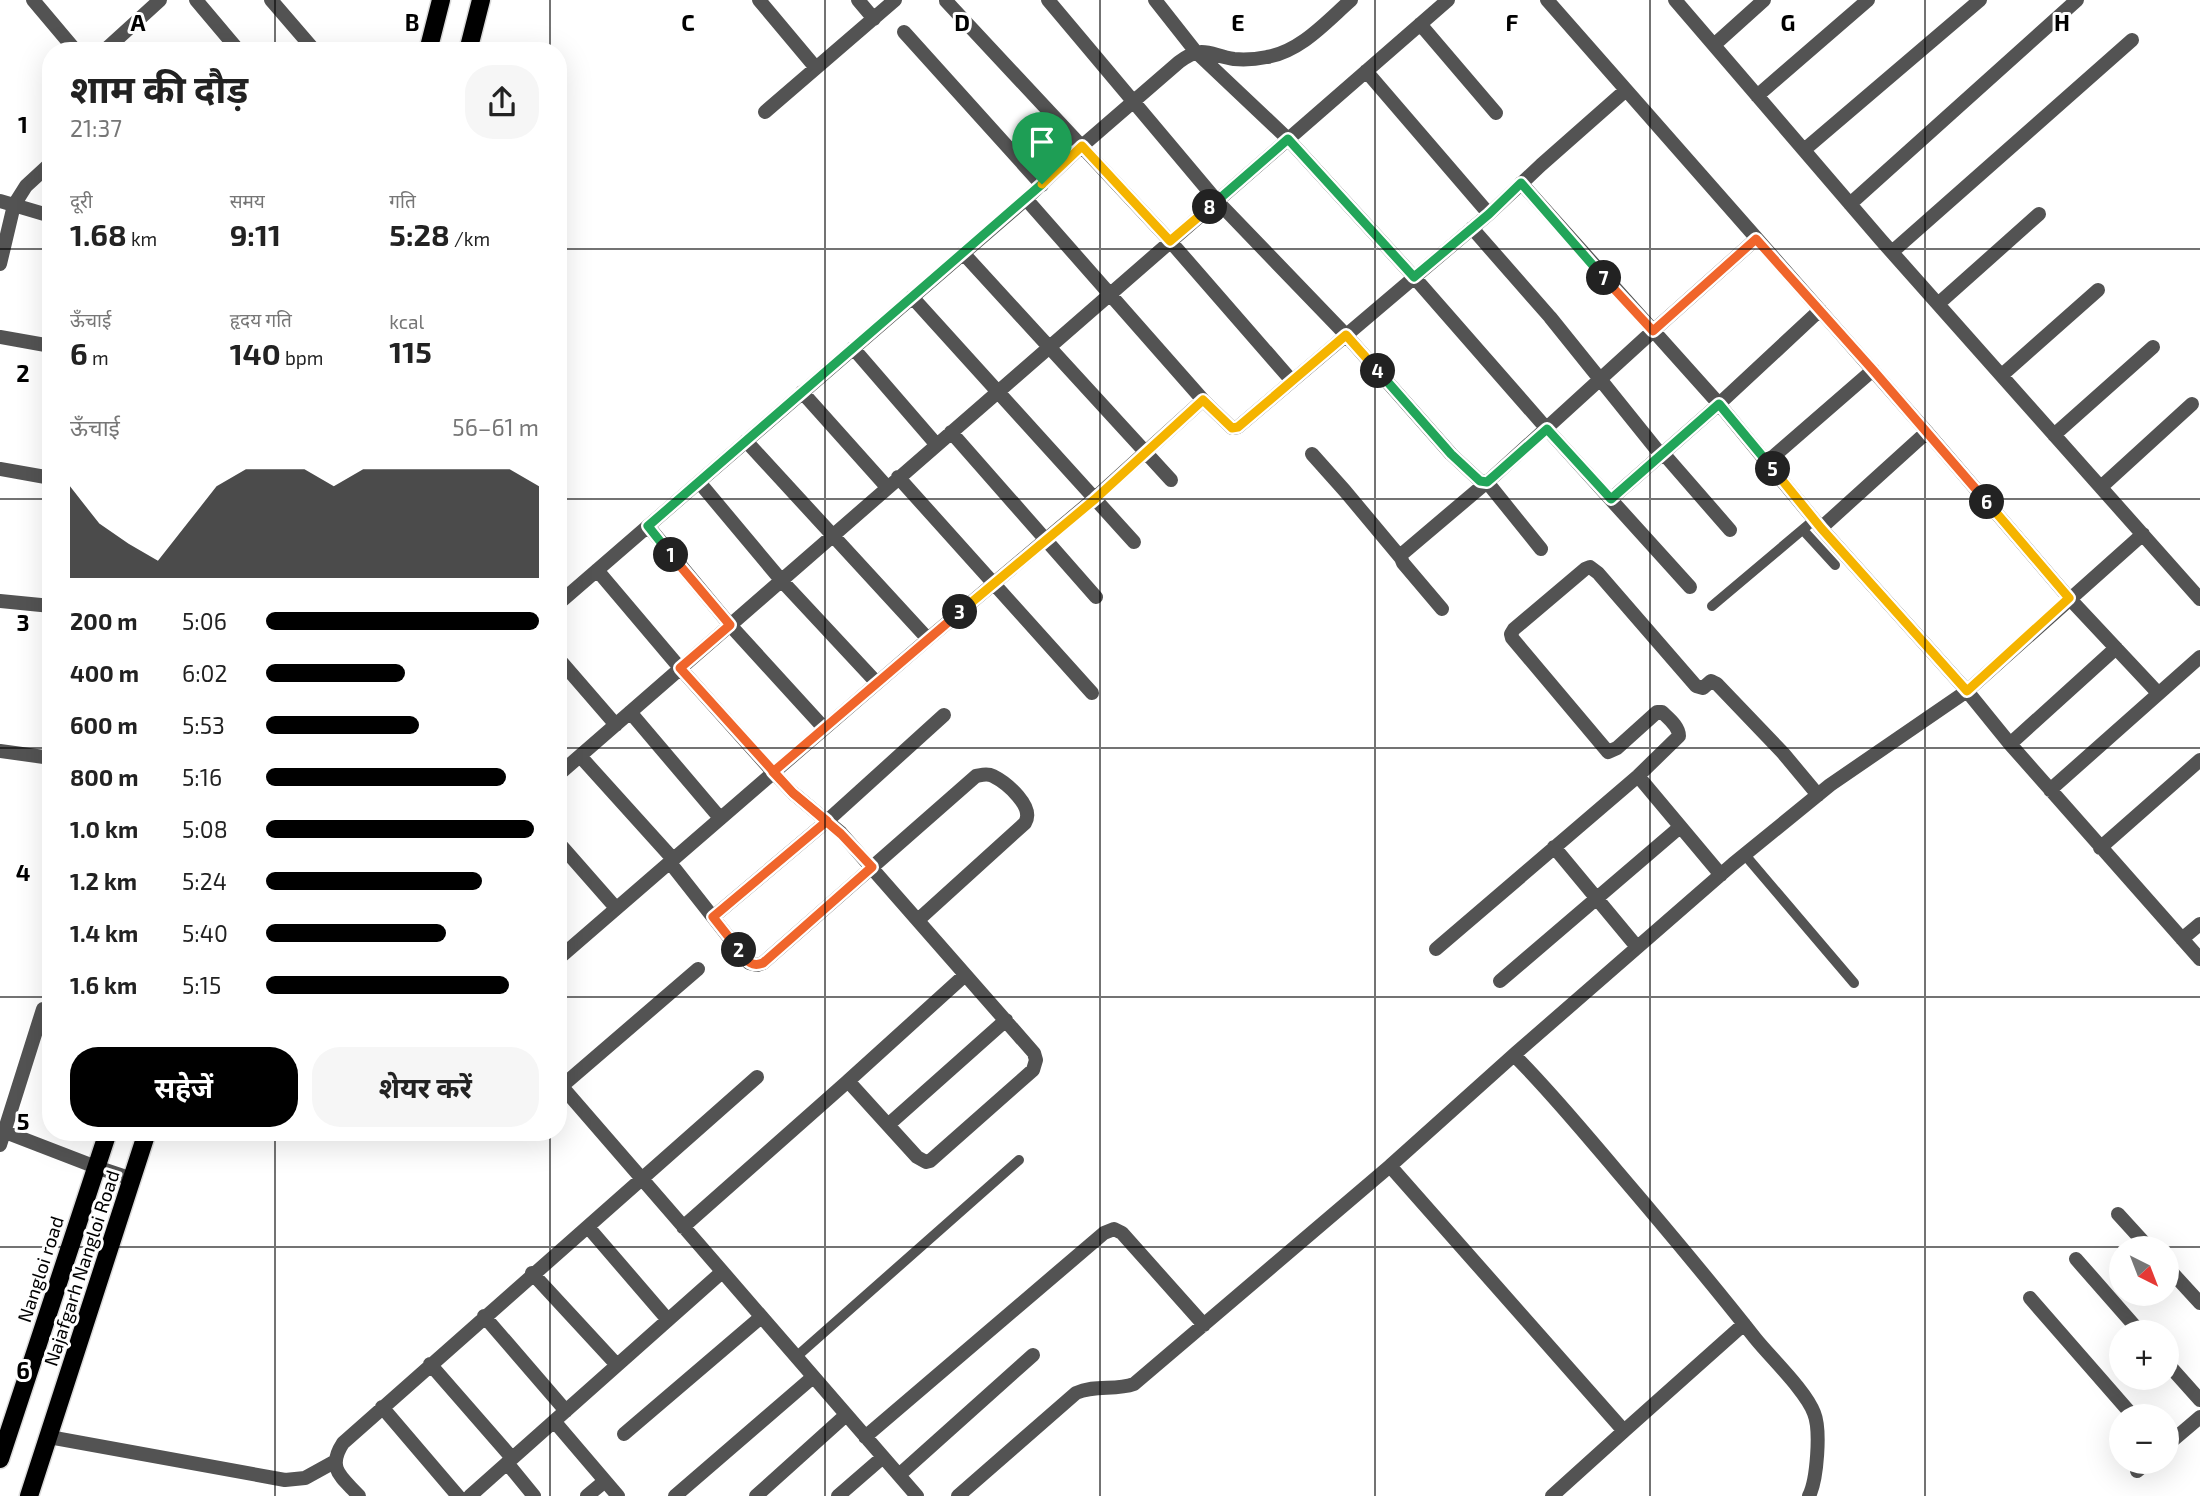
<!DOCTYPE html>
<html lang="hi">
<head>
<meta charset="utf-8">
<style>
  body { margin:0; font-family:"Exo 2","Noto Sans Devanagari",sans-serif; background:#f6f6f6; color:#222; height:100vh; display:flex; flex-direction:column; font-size:26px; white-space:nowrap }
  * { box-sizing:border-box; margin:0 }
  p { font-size:23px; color:#767676 }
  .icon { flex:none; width:38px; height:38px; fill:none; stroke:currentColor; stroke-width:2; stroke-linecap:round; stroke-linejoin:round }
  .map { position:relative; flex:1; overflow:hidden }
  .drawer { position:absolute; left:42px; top:42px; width:525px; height:1099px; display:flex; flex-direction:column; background:#fff; border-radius:28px; box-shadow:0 7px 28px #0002 }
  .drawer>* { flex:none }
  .needle { width:46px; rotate:138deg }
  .buttons { position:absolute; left:2109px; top:1236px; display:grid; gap:14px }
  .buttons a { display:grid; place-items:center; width:70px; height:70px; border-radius:50%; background:#fff; box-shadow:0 7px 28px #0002; font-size:35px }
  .pin { position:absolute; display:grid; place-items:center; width:60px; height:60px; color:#fff; margin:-72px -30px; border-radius:50% 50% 50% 0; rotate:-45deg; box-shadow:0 0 7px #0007 }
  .pin .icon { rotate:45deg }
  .km { position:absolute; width:35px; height:35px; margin:-18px; border-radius:50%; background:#222; color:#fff; font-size:19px; line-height:35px; text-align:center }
  .round { display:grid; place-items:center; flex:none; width:74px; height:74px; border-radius:28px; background:#f6f6f6 }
  .head { display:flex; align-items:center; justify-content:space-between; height:119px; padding:0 28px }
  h1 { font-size:38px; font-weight:700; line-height:52px }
  .metrics { display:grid; grid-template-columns:repeat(3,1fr); gap:10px; height:119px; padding:7px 28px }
  .metrics div { display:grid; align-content:center }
  .metrics b { font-size:30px; font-weight:700 }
  .metrics small { font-size:19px; font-weight:400 }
  .metrics p { font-size:19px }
  .chart { height:196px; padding:14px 28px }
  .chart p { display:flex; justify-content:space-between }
  .chart svg { width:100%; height:126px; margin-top:7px; fill:#000; opacity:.7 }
  .action { display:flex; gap:14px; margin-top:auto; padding:14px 28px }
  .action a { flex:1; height:80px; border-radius:28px; background:#000; color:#fff; font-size:28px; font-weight:700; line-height:80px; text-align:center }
  .action a+a { background:#f6f6f6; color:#222 }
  ul { padding:0 28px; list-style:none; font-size:23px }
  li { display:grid; grid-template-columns:112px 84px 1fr; align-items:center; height:52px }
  li i { height:18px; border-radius:9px; background:#000 }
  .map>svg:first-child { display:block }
</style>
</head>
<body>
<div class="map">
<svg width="2200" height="1496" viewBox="0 0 2200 1496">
  <rect width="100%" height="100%" fill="#fff"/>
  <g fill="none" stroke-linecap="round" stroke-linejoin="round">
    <g stroke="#dbdbdb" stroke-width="21">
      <path id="primary" d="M428,51L441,0
        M468,51L481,0
        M0,1459L108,1132
        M29,1496L147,1132"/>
    </g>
    <path stroke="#535353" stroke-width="10" d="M1803,530L1835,565
      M1712,606L1814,520
      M1745,855L1854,983
      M796,1357L1019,1160"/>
    <path stroke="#535353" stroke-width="14" d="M33,0L76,51
      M196,0L239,51
      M271,0L315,51
      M759,0L816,68
      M858,0L874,19
      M1048,0L1217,201L1346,335L1451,454L1480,481L1487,482L1494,476L1653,331L1756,239
      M1155,0L1196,52L1288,139L1414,277L1547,429L1690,587
      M1547,0L1927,432L2069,598L2158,693
      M1675,0L1881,240L2200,599
      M946,1L1170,241L1292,381
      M1420,24L1496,113
      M904,32L1042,185
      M1714,45L1764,0
      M104,51L160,0
      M1366,71L1489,214
      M1757,96L1868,0
      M765,112L895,0
      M1804,150L1980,0
      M1521,183L1719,404L1821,528L1967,691L2010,744L2200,959
      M1026,199L1203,400L1232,428L1238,427L1489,214L1541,165L1626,90
      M0,201L51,216
      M1850,204L2077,0
      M1472,228L1550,317L1661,455
      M1892,252L2132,40
      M963,253L1171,480
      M0,264L14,205L26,186L51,163
      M912,297L1134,542
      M1938,304L2039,214
      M0,337L51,346
      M853,348L936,444
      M2002,375L2098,290
      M802,392L887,487
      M951,432L1096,597
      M2054,435L2153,347
      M746,441L928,639
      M1663,453L1730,530
      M1312,454L1345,491L1401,558
      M1767,462L1873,370
      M0,469L51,478
      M898,477L1092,693
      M699,482L781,580L877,683
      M2101,487L2192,404
      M1611,499L1719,404L1820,310
      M648,526L730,625L824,728
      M1821,528L1927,432
      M597,570L680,668L773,772L793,793L841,833L1034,1053L1036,1060L1033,1070L930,1161L926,1162L917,1157L848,1081L683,1227
      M0,601L51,606
      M558,604L1026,199L1082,146L1179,62C1203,44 1209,55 1234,59C1245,60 1257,59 1267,57C1301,51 1326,22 1351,0
      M1442,609L1403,563L1401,558L1402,554L1487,482L1541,549
      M558,658L616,725
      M630,712L720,818
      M2010,744L2116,648
      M0,751L51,758
      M580,756L673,859
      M558,775L1448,0
      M1638,776L1721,875
      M2050,790L2200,657
      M558,842L616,908
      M1554,847L1637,947
      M2100,848L2200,760
      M675,869L749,963L757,965L763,963L976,776C982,775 987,773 993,776C1007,783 1035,807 1025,823L918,920
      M713,917L827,821L944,715
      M2182,939L2200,924
      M1436,949L1638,776L1679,736C1679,726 1668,718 1662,712H1657L1617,748L1608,752L1512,638L1511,634L1514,629L1585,569L1590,567L1598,573L1696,686L1703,688L1711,681L1717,684L1783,753L1818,795
      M558,959L928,639L1095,498L1203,400
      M1500,981L1680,827
      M1514,1055C1550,1091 1583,1131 1616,1170C1663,1225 1710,1281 1755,1338C1771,1358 1806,1391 1814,1413C1821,1430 1817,1480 1809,1496
      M848,1081L965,975
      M558,1082L917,1496
      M562,1086L698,969
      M888,1125L1006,1020
      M0,1130L96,1167L132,1179
      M0,1145L43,1009
      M1390,1166L1624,1431L1744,1324
      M2118,1214L2149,1248
      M588,1227L668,1320
      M2076,1259L2140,1332
      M2166,1266L2200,1303
      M532,1273L617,1365
      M2030,1298L2133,1416
      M484,1316L566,1411
      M2166,1362L2200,1400
      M430,1364L512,1458
      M382,1407L458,1496
      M554,1421L618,1496
      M624,1434L761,1317
      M49,1437L285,1480L305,1478L334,1462
      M865,1437L1104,1233L1114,1229L1122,1233L1204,1325
      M2166,1446L2200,1417
      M507,1463L534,1496
      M2137,1471L2149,1461
      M899,1475L1033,1355
      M359,1496C342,1477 326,1469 343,1443L757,1077
      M470,1496L722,1272
      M587,1496L605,1481
      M675,1496L813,1377
      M756,1496L846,1415
      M838,1496L883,1457
      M958,1496L1076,1393C1095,1384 1115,1391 1134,1384L1390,1166L1516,1053L1733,864L1830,785L1967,691L2143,534
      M1552,1496L1624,1431"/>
    <use href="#primary" stroke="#000" stroke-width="18"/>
  </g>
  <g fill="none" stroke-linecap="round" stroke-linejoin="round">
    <g stroke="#fff" stroke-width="14">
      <path id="split-1" d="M671,555L648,526L1042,184"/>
    </g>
    <g stroke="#fff" stroke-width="14">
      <path id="split-2" d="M671,555L730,625L680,668L793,793L827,821L713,917L739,950"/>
    </g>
    <g stroke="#fff" stroke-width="14">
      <path id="split-3" d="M739,950C746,959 750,968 763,963L872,867L841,834L793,793L773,772L960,612"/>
    </g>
    <g stroke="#fff" stroke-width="14">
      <path id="split-4" d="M960,612L1095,499L1203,400L1232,428L1238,427L1346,335L1378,371"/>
    </g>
    <g stroke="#fff" stroke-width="14">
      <path id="split-5" d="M1378,371L1451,454L1480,481L1487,482L1494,476L1547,429L1611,499L1719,404L1773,469"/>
    </g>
    <g stroke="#fff" stroke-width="14">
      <path id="split-6" d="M1773,469L1821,528L1967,691L2069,598L1987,502"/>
    </g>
    <g stroke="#fff" stroke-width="14">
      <path id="split-7" d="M1604,278L1653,331L1756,239L1873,370L1987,502"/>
    </g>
    <g stroke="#fff" stroke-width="14">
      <path id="split-8" d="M1210,207L1288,139L1414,277L1489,214L1521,183L1604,278"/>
    </g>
    <g stroke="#fff" stroke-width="14">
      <path id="split-9" d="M1042,184L1082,146L1170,241L1210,207"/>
    </g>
    <use href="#split-1" stroke="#22a559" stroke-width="9"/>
    <use href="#split-2" stroke="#f0652b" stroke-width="9"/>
    <use href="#split-3" stroke="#f0652b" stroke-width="9"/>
    <use href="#split-4" stroke="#f5b400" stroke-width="9"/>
    <use href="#split-5" stroke="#22a559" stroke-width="9"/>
    <use href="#split-6" stroke="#f5b400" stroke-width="9"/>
    <use href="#split-7" stroke="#f0652b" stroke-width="9"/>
    <use href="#split-8" stroke="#22a559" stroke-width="9"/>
    <use href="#split-9" stroke="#f5b400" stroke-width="9"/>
  </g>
  <path fill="none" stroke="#000" stroke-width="2" stroke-opacity="0.55" d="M275,0V51M550,0V51M825,0V1496M1100,0V1496M1375,0V1496M1650,0V1496M1925,0V1496M0,249H51M558,249H2200M0,499H51M558,499H2200M0,748H51M558,748H2200M0,997H51M558,997H2200M275,1132V1496M550,1132V1496M0,1247H2200"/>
  <g text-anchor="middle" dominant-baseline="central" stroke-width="6" stroke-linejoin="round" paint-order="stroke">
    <g font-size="19" fill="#000" stroke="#fff">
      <text transform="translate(81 1268) rotate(-72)">Najafgarh Nangloi Road</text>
      <text transform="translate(40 1269) rotate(-72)">Nangloi road</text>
    </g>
  </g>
  <g font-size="23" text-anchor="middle" font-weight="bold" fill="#000" stroke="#fff" stroke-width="6" stroke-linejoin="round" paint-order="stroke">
    <text x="138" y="31">A</text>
    <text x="412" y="31">B</text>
    <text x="688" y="31">C</text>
    <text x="962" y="31">D</text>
    <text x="1238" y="31">E</text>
    <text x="1512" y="31">F</text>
    <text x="1788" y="31">G</text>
    <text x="2062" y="31">H</text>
    <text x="23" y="133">1</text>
    <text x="23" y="382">2</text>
    <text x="23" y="631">3</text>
    <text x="23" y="881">4</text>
    <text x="23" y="1130">5</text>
    <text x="23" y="1379">6</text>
  </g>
</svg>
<div class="buttons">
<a><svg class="needle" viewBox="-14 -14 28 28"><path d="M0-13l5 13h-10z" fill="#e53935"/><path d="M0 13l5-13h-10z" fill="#767676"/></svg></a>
<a>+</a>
<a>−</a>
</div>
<div class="pin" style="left:1042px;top:184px;background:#1e9e55"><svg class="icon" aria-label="arrive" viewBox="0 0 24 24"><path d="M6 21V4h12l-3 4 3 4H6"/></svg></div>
<b class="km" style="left:671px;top:555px">1</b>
<b class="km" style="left:739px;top:950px">2</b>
<b class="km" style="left:960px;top:612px">3</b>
<b class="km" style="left:1378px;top:371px">4</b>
<b class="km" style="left:1773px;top:469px">5</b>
<b class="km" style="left:1987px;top:502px">6</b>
<b class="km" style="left:1604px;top:278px">7</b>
<b class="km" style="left:1210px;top:207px">8</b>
<section class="drawer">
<div class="head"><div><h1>शाम की दौड़</h1><p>21:37</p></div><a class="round"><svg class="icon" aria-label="share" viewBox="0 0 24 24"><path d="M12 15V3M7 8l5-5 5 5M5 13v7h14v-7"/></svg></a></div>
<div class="metrics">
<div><p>दूरी</p><b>1.68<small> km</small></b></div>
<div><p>समय</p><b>9:11</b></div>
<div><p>गति</p><b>5:28<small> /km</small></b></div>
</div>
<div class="metrics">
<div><p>ऊँचाई</p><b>6<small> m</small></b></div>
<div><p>हृदय गति</p><b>140<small> bpm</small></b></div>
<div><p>kcal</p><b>115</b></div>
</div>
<div class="chart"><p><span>ऊँचाई</span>56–61 m</p>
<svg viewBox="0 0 160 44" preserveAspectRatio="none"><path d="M0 44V12L10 25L20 32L30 38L40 25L50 12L60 6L70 6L80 6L90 12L100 6L110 6L120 6L130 6L140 6L150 6L160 12V44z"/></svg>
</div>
<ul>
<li><b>200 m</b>5:06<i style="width:100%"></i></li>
<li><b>400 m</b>6:02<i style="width:51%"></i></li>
<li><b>600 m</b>5:53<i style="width:56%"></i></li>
<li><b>800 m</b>5:16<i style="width:88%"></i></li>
<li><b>1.0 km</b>5:08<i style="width:98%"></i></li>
<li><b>1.2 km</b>5:24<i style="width:79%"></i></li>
<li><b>1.4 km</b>5:40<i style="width:66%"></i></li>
<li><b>1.6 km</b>5:15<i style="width:89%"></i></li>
</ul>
<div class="action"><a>सहेजें</a><a>शेयर करें</a></div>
</section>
</div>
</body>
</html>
